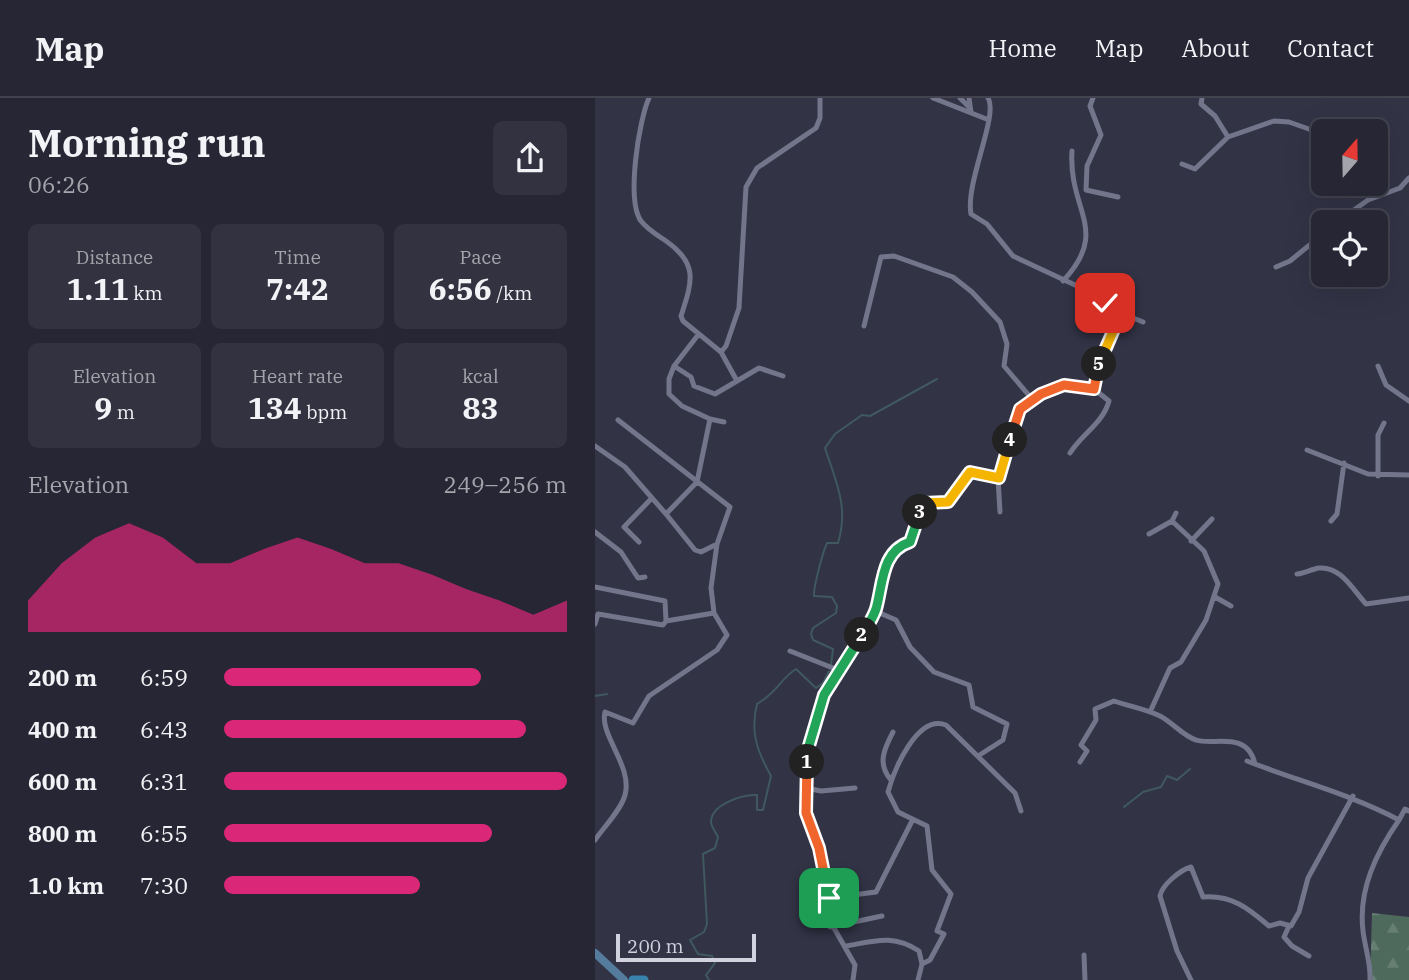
<!DOCTYPE html>
<html lang="en">
<head>
<meta charset="utf-8">
<style>
  body { margin:0; font-family:"IBM Plex Serif",serif; background:#323240; color:#f1f3f6; height:100vh; display:flex; flex-direction:column; font-size:26px; white-space:nowrap }
  * { box-sizing:border-box; margin:0 }
  p { font-size:23px; color:#a4a5ac }
  .icon { flex:none; width:38px; height:38px; fill:none; stroke:currentColor; stroke-width:2; stroke-linecap:round; stroke-linejoin:round }
  .map { position:relative; flex:1; overflow:hidden }
  .details { display:flex; flex-direction:column; background:#262634; width:595px }
  .details>* { flex:none }
  .needle { width:46px; rotate:20deg }
  .buttons { position:absolute; left:716px; top:21px; display:grid; gap:14px }
  .buttons a { display:grid; place-items:center; width:77px; height:77px; border-radius:10px; background:#262634; box-shadow:0 7px 28px #0002,0 0 0 2px #42434f; font-size:35px }
  .scale { position:absolute; left:21px; bottom:18px; width:140px; box-sizing:border-box; padding-left:7px; border:4px solid #d1d2de; border-top:0; font-size:19px; line-height:24px; white-space:nowrap; color:#d1d2de; -webkit-text-stroke:5px #323345; paint-order:stroke }
  .pin { position:absolute; display:grid; place-items:center; width:60px; height:60px; color:#fff; margin:-30px; border-radius:14px; box-shadow:0 4px 10px #0006 }
  .km { position:absolute; width:35px; height:35px; margin:-18px; border-radius:50%; background:#222; color:#fff; font-size:19px; line-height:35px; text-align:center }
  .round { display:grid; place-items:center; flex:none; width:74px; height:74px; border-radius:10px; background:#323240 }
  .summary { display:flex; align-items:center; justify-content:space-between; height:119px; padding:0 28px }
  h1 { font-size:38px; font-weight:700; line-height:52px }
  .metrics { display:grid; grid-template-columns:repeat(3,1fr); gap:10px; height:119px; padding:7px 28px }
  .metrics div { display:grid; align-content:center; border-radius:10px; background:#323240; text-align:center }
  .metrics b { font-size:30px; font-weight:700 }
  .metrics small { font-size:19px; font-weight:400 }
  .metrics p { font-size:19px }
  .chart { height:196px; padding:14px 28px }
  .chart p { display:flex; justify-content:space-between }
  .chart svg { width:100%; height:126px; margin-top:7px; fill:#db2777; opacity:.7 }
  ul { padding:0 28px; list-style:none; font-size:23px }
  li { display:grid; grid-template-columns:112px 84px 1fr; align-items:center; height:52px }
  li i { height:18px; border-radius:9px; background:#db2777 }
  header { display:flex; align-items:center; gap:42px; box-sizing:border-box; height:98px; padding:0 35px; background:#262634; border-bottom:2px solid #42434f }
  header strong { font-size:33px }
  nav { display:flex; gap:38px; margin-inline-start:auto; font-size:24px }
  main { display:flex; flex:1; min-height:0 }
  .map>svg:first-child { display:block }
</style>
</head>
<body>
<header>
<strong>Map</strong>
<nav><a>Home</a><a>Map</a><a>About</a><a>Contact</a></nav>
</header>
<main>
<section class="details">
<div class="summary"><div><h1>Morning run</h1><p>06:26</p></div><a class="round"><svg class="icon" aria-label="share" viewBox="0 0 24 24"><path d="M12 15V3M7 8l5-5 5 5M5 13v7h14v-7"/></svg></a></div>
<div class="metrics">
<div><p>Distance</p><b>1.11<small> km</small></b></div>
<div><p>Time</p><b>7:42</b></div>
<div><p>Pace</p><b>6:56<small> /km</small></b></div>
</div>
<div class="metrics">
<div><p>Elevation</p><b>9<small> m</small></b></div>
<div><p>Heart rate</p><b>134<small> bpm</small></b></div>
<div><p>kcal</p><b>83</b></div>
</div>
<div class="chart"><p><span>Elevation</span>249–256 m</p>
<svg viewBox="0 0 160 44" preserveAspectRatio="none"><path d="M0 44V33L10 20L20 11L30 6L40 11L50 20L60 20L70 15L80 11L90 15L100 20L110 20L120 24L130 29L140 33L150 38L160 33V44z"/></svg>
</div>
<ul>
<li><b>200 m</b>6:59<i style="width:75%"></i></li>
<li><b>400 m</b>6:43<i style="width:88%"></i></li>
<li><b>600 m</b>6:31<i style="width:100%"></i></li>
<li><b>800 m</b>6:55<i style="width:78%"></i></li>
<li><b>1.0 km</b>7:30<i style="width:57%"></i></li>
</ul>
</section>
<div class="map">
<svg width="814" height="882" viewBox="0 0 814 882">
  <defs>
    <pattern id="forest-firs" width="22" height="20" patternUnits="userSpaceOnUse" patternTransform="scale(1.75)"><rect width="22" height="20" fill="#4e6a5c"/><path d="M5 1l3.5 6h-7zM16 11l3.5 6h-7z" fill="#667e73"/></pattern>
  </defs>
  <rect width="100%" height="100%" fill="#323345"/>
  <path fill="url(#forest-firs)" d="M777,815L814,819V882H775Z"/>
  <g fill="none" stroke-linecap="round" stroke-linejoin="round">
    <path stroke="#3f595f" stroke-width="2" d="M236,567L238,551L218,542L216,536L218,530L241,515L242,508L237,499L219,498C218,491 228,453 232,445H243C254,409 241,384 230,350L240,336L267,317L275,318L342,281
      M0,598L12,596
      M529,709L548,694L566,689L572,678L582,682L595,671
      M114,882L111,877L120,865L117,858L103,856L95,842L109,834L112,826L108,756L120,750L123,739C121,735 116,728 116,724C116,706 149,696 162,697V712H168L176,678C162,653 155,634 162,606C183,594 185,581 201,571L221,590L228,585L234,573"/>
    <path stroke="#73758b" stroke-width="5" d="M54,0C44,22 31,102 46,123C52,131 62,137 71,143C104,166 97,184 86,218L88,223L126,254
      M338,0L394,22
      M365,0L375,10
      M374,0L376,14
      M393,0C404,17 370,85 376,116L392,126L418,158L495,194L526,215L505,262L499,291L457,289L429,307L413,345L403,380
      M498,0L495,8L506,37L492,68L491,92L523,99
      M633,39L679,23L694,24L728,36
      M587,66L600,71L633,39L620,18L606,6L607,0
      M770,86L778,100
      M742,124L773,102L805,90L814,80
      M681,169L695,163L728,136
      M468,183C516,132 473,113 477,53
      M526,215L548,224
      M269,228L286,159L299,158L358,179L377,194L405,224L412,246L409,268L437,301
      M103,237L79,268L96,279L99,288L120,296L164,270L188,278
      M783,268L791,287L814,303
      M142,283L126,254L131,248L144,210L151,89L162,70L221,30L225,20V0
      M115,321L129,324
      M0,348L30,369L71,416L102,384L115,321L87,308L74,296V281L79,268
      M712,352L773,376L814,377
      M475,355C487,336 508,325 514,303L499,291
      M783,378V337L789,325
      M71,416L100,452L106,454L122,446
      M736,423L742,416L749,365
      M0,434L26,454L43,480L50,479
      M554,436L577,423
      M596,443L617,421
      M44,444L29,429L56,401
      M702,476C710,475 717,471 724,470C746,468 758,492 771,506L814,500
      M0,489L70,503L71,523
      M620,499L636,508
      M280,513L301,522L315,549L339,574L374,587L378,609L412,626L408,642L383,658
      M0,526L3,516L68,527L71,523L119,515
      M195,553L243,572
      M555,614L575,570L586,564L611,522L623,486L609,453L577,423L581,415
      M652,663C703,683 755,696 804,722L810,711L814,713
      M485,664L492,653L486,647L501,622L500,611L519,603C533,608 551,611 565,618C577,624 588,638 601,642C619,648 652,632 660,666
      M296,682C282,666 289,651 298,634
      M211,690L226,693L260,690
      M0,742C9,729 26,712 30,697C38,668 4,637 10,614L38,625L54,598L122,552L132,537L119,515L116,490L122,446L135,409L23,322
      M234,800L281,794L317,723
      M694,828L689,839L697,848L714,858
      M235,829L287,818
      M251,848C280,843 298,836 324,853L327,866
      M489,857L490,882
      M258,882L260,867L231,816L233,785L224,750L210,715L213,651L229,597L280,513L291,467L306,447L315,444L329,405L353,404L375,374L403,380L405,414
      M323,882L327,866L335,862L349,836L342,833L356,796L337,772L332,728L303,714L293,694C299,672 322,616 351,627L420,695L426,713
      M596,882L582,853L565,798C567,787 585,772 596,769L608,799C637,797 653,810 674,828L685,825L696,828L704,814L713,780L758,698
      M775,882C776,865 770,850 768,833C763,792 781,755 804,722"/>
    <path stroke="#557c9c" stroke-width="8" d="M0,855L29,882"/>
    <path stroke="#3783ae" stroke-width="9" d="M38,882H49"/>
  </g>
  <g fill="none" stroke-linecap="round" stroke-linejoin="round">
    <g stroke="#fff" stroke-width="14">
      <path id="split-1" d="M212,664L211,715L224,750L234,800"/>
    </g>
    <g stroke="#fff" stroke-width="14">
      <path id="split-2" d="M212,664L213,651L229,597L267,537"/>
    </g>
    <g stroke="#fff" stroke-width="14">
      <path id="split-3" d="M267,537C272,529 278,520 281,511C288,487 286,453 315,444L325,414"/>
    </g>
    <g stroke="#fff" stroke-width="14">
      <path id="split-4" d="M325,414L328,405L353,404L375,374L404,380L415,342"/>
    </g>
    <g stroke="#fff" stroke-width="14">
      <path id="split-5" d="M415,342L425,311L446,296L469,287L499,291L504,266"/>
    </g>
    <g stroke="#fff" stroke-width="14">
      <path id="split-6" d="M504,266L526,215L510,205"/>
    </g>
    <use href="#split-1" stroke="#f0652b" stroke-width="9"/>
    <use href="#split-2" stroke="#22a559" stroke-width="9"/>
    <use href="#split-3" stroke="#22a559" stroke-width="9"/>
    <use href="#split-4" stroke="#f5b400" stroke-width="9"/>
    <use href="#split-5" stroke="#f0652b" stroke-width="9"/>
    <use href="#split-6" stroke="#f5b400" stroke-width="9"/>
  </g>
</svg>
<div class="buttons">
<a><svg class="needle" viewBox="-14 -14 28 28"><path d="M0-13l5 13h-10z" fill="#e53935"/><path d="M0 13l5-13h-10z" fill="#a4a5ac"/></svg></a>
<a><svg class="icon" aria-label="locate" viewBox="0 0 24 24"><circle cx="12" cy="12" r="6"/><path d="M12 2v4M12 18v4M2 12h4M18 12h4"/></svg></a>
</div>
<div class="scale">200 m</div>
<div class="pin" style="left:234px;top:800px;background:#1e9e55"><svg class="icon" aria-label="arrive" viewBox="0 0 24 24"><path d="M6 21V4h12l-3 4 3 4H6"/></svg></div>
<div class="pin" style="left:510px;top:205px;background:#d93025"><svg class="icon" aria-label="check" viewBox="0 0 24 24"><path d="M5 12l5 5 9-10"/></svg></div>
<b class="km" style="left:212px;top:664px">1</b>
<b class="km" style="left:267px;top:537px">2</b>
<b class="km" style="left:325px;top:414px">3</b>
<b class="km" style="left:415px;top:342px">4</b>
<b class="km" style="left:504px;top:266px">5</b>
</div>
</main>
</body>
</html>
